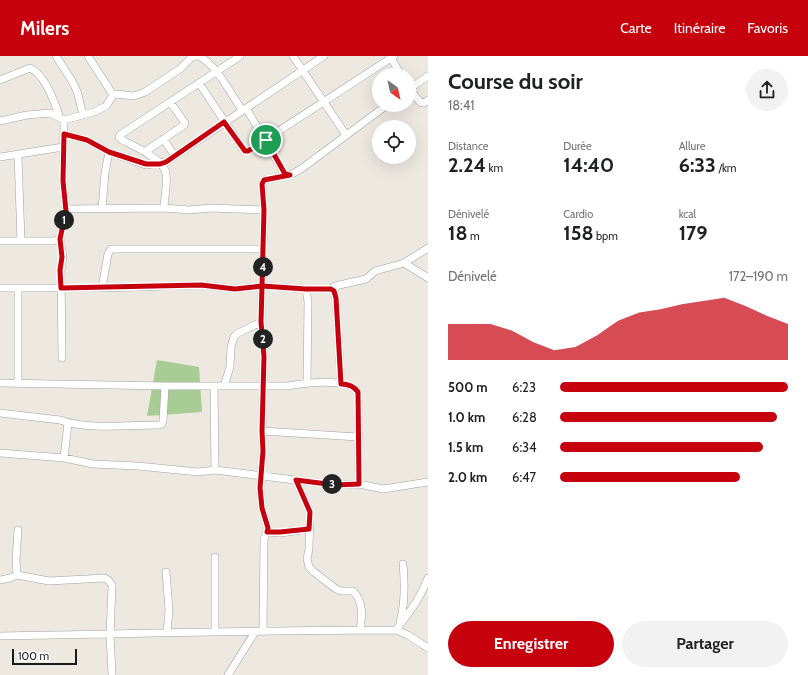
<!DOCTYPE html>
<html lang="fr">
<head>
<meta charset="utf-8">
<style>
  body { margin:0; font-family:Cabin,sans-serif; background:#f2f2f2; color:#202124; height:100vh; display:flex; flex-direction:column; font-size:15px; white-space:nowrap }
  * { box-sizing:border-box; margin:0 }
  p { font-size:13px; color:#757577 }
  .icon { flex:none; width:22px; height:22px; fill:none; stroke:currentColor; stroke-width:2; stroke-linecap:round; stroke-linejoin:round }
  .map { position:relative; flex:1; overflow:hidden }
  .drawer { display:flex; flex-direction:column; background:#fff; width:380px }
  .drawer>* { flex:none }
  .needle { width:26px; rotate:147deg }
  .fabs { position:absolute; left:372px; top:12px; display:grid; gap:8px }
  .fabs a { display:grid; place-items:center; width:44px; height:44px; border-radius:50%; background:#fff; box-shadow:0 4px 16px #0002; font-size:20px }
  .scale { position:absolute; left:12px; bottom:10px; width:65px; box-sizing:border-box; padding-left:4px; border:2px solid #1b1b1b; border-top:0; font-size:11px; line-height:14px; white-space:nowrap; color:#1b1b1b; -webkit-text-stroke:3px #fff; paint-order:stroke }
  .pin { position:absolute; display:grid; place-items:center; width:34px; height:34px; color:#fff; margin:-17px; border:2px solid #fff; border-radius:50%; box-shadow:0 1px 4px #0007 }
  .km { position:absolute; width:20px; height:20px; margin:-10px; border-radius:50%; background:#222; color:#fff; font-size:11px; line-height:20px; text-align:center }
  .round { display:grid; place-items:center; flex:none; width:42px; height:42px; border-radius:21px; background:#f2f2f2 }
  .headline { display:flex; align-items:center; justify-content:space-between; height:68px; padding:0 20px }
  h1 { font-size:22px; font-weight:700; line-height:30px }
  .metrics { display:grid; grid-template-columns:repeat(3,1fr); gap:6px; height:68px; padding:4px 20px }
  .metrics div { display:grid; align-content:center }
  .metrics b { font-size:20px; font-weight:700 }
  .metrics small { font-size:11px; font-weight:400 }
  .metrics p { font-size:11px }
  .chart { height:112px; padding:8px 20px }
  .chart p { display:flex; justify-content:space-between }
  .chart svg { width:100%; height:72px; margin-top:4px; fill:#c6000c; opacity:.7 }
  .action { display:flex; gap:8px; margin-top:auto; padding:8px 20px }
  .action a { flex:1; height:46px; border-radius:24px; background:#c6000c; color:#fff; font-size:16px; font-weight:700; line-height:46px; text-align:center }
  .action a+a { background:#f2f2f2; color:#202124 }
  ul { padding:0 20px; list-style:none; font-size:13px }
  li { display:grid; grid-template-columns:64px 48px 1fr; align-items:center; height:30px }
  li i { height:10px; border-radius:5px; background:#c6000c }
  header { display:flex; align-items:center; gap:24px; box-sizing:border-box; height:56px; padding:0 20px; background:#c6000c; color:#fff }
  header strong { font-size:19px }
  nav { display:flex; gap:22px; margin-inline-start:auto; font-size:14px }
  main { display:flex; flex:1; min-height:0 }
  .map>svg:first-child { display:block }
</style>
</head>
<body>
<header>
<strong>Milers</strong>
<nav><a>Carte</a><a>Itinéraire</a><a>Favoris</a></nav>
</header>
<main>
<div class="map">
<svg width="428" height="619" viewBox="0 0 428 619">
  <rect width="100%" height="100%" fill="#ede8e0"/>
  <path fill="#a8cd94" d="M157,304L199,311L202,356L147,360Z"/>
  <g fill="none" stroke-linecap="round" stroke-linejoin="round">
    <g stroke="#a2a2a2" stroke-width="8">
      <path id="minor" d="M56,0L72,25L77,35L83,59
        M88,0L113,39
        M198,0C215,6 232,40 242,54
        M293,0L346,79
        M390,0L401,19
        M0,24L30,12C45,18 55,47 60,62
        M199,27L243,93L245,95H248L394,0
        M409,33L420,46L424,47L428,44
        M409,33L428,20
        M246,52L285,118L290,119L301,113L387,49
        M64,64L63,125L66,155
        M0,65L27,59L50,57L64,64L94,56L106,50L113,39L116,38L134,40L145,36L180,13L192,1L196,0
        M64,78L87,84L109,96L146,109L166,106L324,0
        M163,83L175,100
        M146,95L184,69L185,67L170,46
        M18,99L21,185
        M0,101L63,91
        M164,152C164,142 169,123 165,114C159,101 134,90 122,84L119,81L120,79L240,0
        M102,153L105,117L109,96
        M60,183L63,201L61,214L62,302
        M0,185H53L60,183L66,155L68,153L164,152L189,154L211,152L264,154L262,128L264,124L290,119
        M404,207L428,222
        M0,232H102L201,229L235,233L262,230L306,233H331L334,235L336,243L341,328
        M102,232L108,198L111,193H263
        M306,233L308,246L307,326
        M331,233L335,230L366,223L375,215L404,207L428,192
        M18,326V232
        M0,327L165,330H288C304,327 348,321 358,336L359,428
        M214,330L215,414
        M224,330L230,311L231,291L234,281L238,277L261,266
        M0,357L60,364C86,374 130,369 159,369L162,368L163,365L165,330
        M262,375L358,381
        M0,397L64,402L93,408L138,410L198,416L215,414L335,429L359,428L383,433L428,426
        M64,402L68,367
        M296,424L310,456L309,493L307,503L309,511L314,516L336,533L341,535H353C364,546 362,561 360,574
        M267,476L280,477L309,473
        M166,516L169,554L167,576
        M17,519L16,504L18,474
        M0,524L10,522L17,519L49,525L105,522L109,525L112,529L110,579L112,619
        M400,567C405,547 405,528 403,508
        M396,574C410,555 419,545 428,522
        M215,576V501
        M263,576L264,483L268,472L262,452L260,432L263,395L262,375L264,301L261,266L264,154
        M0,580C132,578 264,574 396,574L408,579L428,592
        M228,619L255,576"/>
    </g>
    <use href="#minor" stroke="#fff" stroke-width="7"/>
  </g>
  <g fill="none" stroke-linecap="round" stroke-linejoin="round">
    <g stroke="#fff" stroke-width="8">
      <path id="route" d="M266,84L248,95H245L224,66L166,106L160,108H146L109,96L87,84L64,78L63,125L66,155L60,183L62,201L60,214L61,232L201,229L235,233L262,230L261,266L264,301L262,375L263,395L260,432L262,452L268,472L267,476H280L309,473L310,456L296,424L335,429L359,428L358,336C354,330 348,328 341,328L336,242L334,235L331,233H306L262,230L264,154L262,128L264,124L290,119L285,118L266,84"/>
    </g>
    <use href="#route" stroke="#c6000c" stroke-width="5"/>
  </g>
</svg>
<div class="fabs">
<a><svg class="needle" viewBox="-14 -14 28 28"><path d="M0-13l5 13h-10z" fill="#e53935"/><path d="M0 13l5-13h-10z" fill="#757577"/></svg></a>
<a><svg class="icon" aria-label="locate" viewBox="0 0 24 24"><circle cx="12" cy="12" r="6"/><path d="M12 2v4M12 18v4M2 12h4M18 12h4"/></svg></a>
</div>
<div class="scale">100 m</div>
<div class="pin" style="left:266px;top:84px;background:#1e9e55"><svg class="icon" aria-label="arrive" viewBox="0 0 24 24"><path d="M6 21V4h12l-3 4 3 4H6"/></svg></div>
<b class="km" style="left:64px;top:164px">1</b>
<b class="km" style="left:263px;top:283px">2</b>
<b class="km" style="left:332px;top:428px">3</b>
<b class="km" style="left:263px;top:211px">4</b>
</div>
<section class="drawer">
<div class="headline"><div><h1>Course du soir</h1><p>18:41</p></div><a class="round"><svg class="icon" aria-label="share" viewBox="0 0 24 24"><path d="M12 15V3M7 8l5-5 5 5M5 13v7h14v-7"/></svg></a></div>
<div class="metrics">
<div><p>Distance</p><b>2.24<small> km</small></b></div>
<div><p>Durée</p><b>14:40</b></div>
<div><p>Allure</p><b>6:33<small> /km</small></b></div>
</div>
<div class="metrics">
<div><p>Dénivelé</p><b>18<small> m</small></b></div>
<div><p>Cardio</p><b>158<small> bpm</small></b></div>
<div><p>kcal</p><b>179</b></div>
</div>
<div class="chart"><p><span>Dénivelé</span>172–190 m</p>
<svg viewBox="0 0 160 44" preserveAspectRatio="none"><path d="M0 44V22L10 22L20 22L30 26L40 33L50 38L60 36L70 29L80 20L90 15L100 13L110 10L120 8L130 6L140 11L150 17L160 22V44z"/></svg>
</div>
<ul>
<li><b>500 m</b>6:23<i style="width:100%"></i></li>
<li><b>1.0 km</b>6:28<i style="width:95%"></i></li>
<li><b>1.5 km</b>6:34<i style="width:89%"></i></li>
<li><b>2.0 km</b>6:47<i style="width:79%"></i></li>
</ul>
<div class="action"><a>Enregistrer</a><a>Partager</a></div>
</section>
</main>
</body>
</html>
